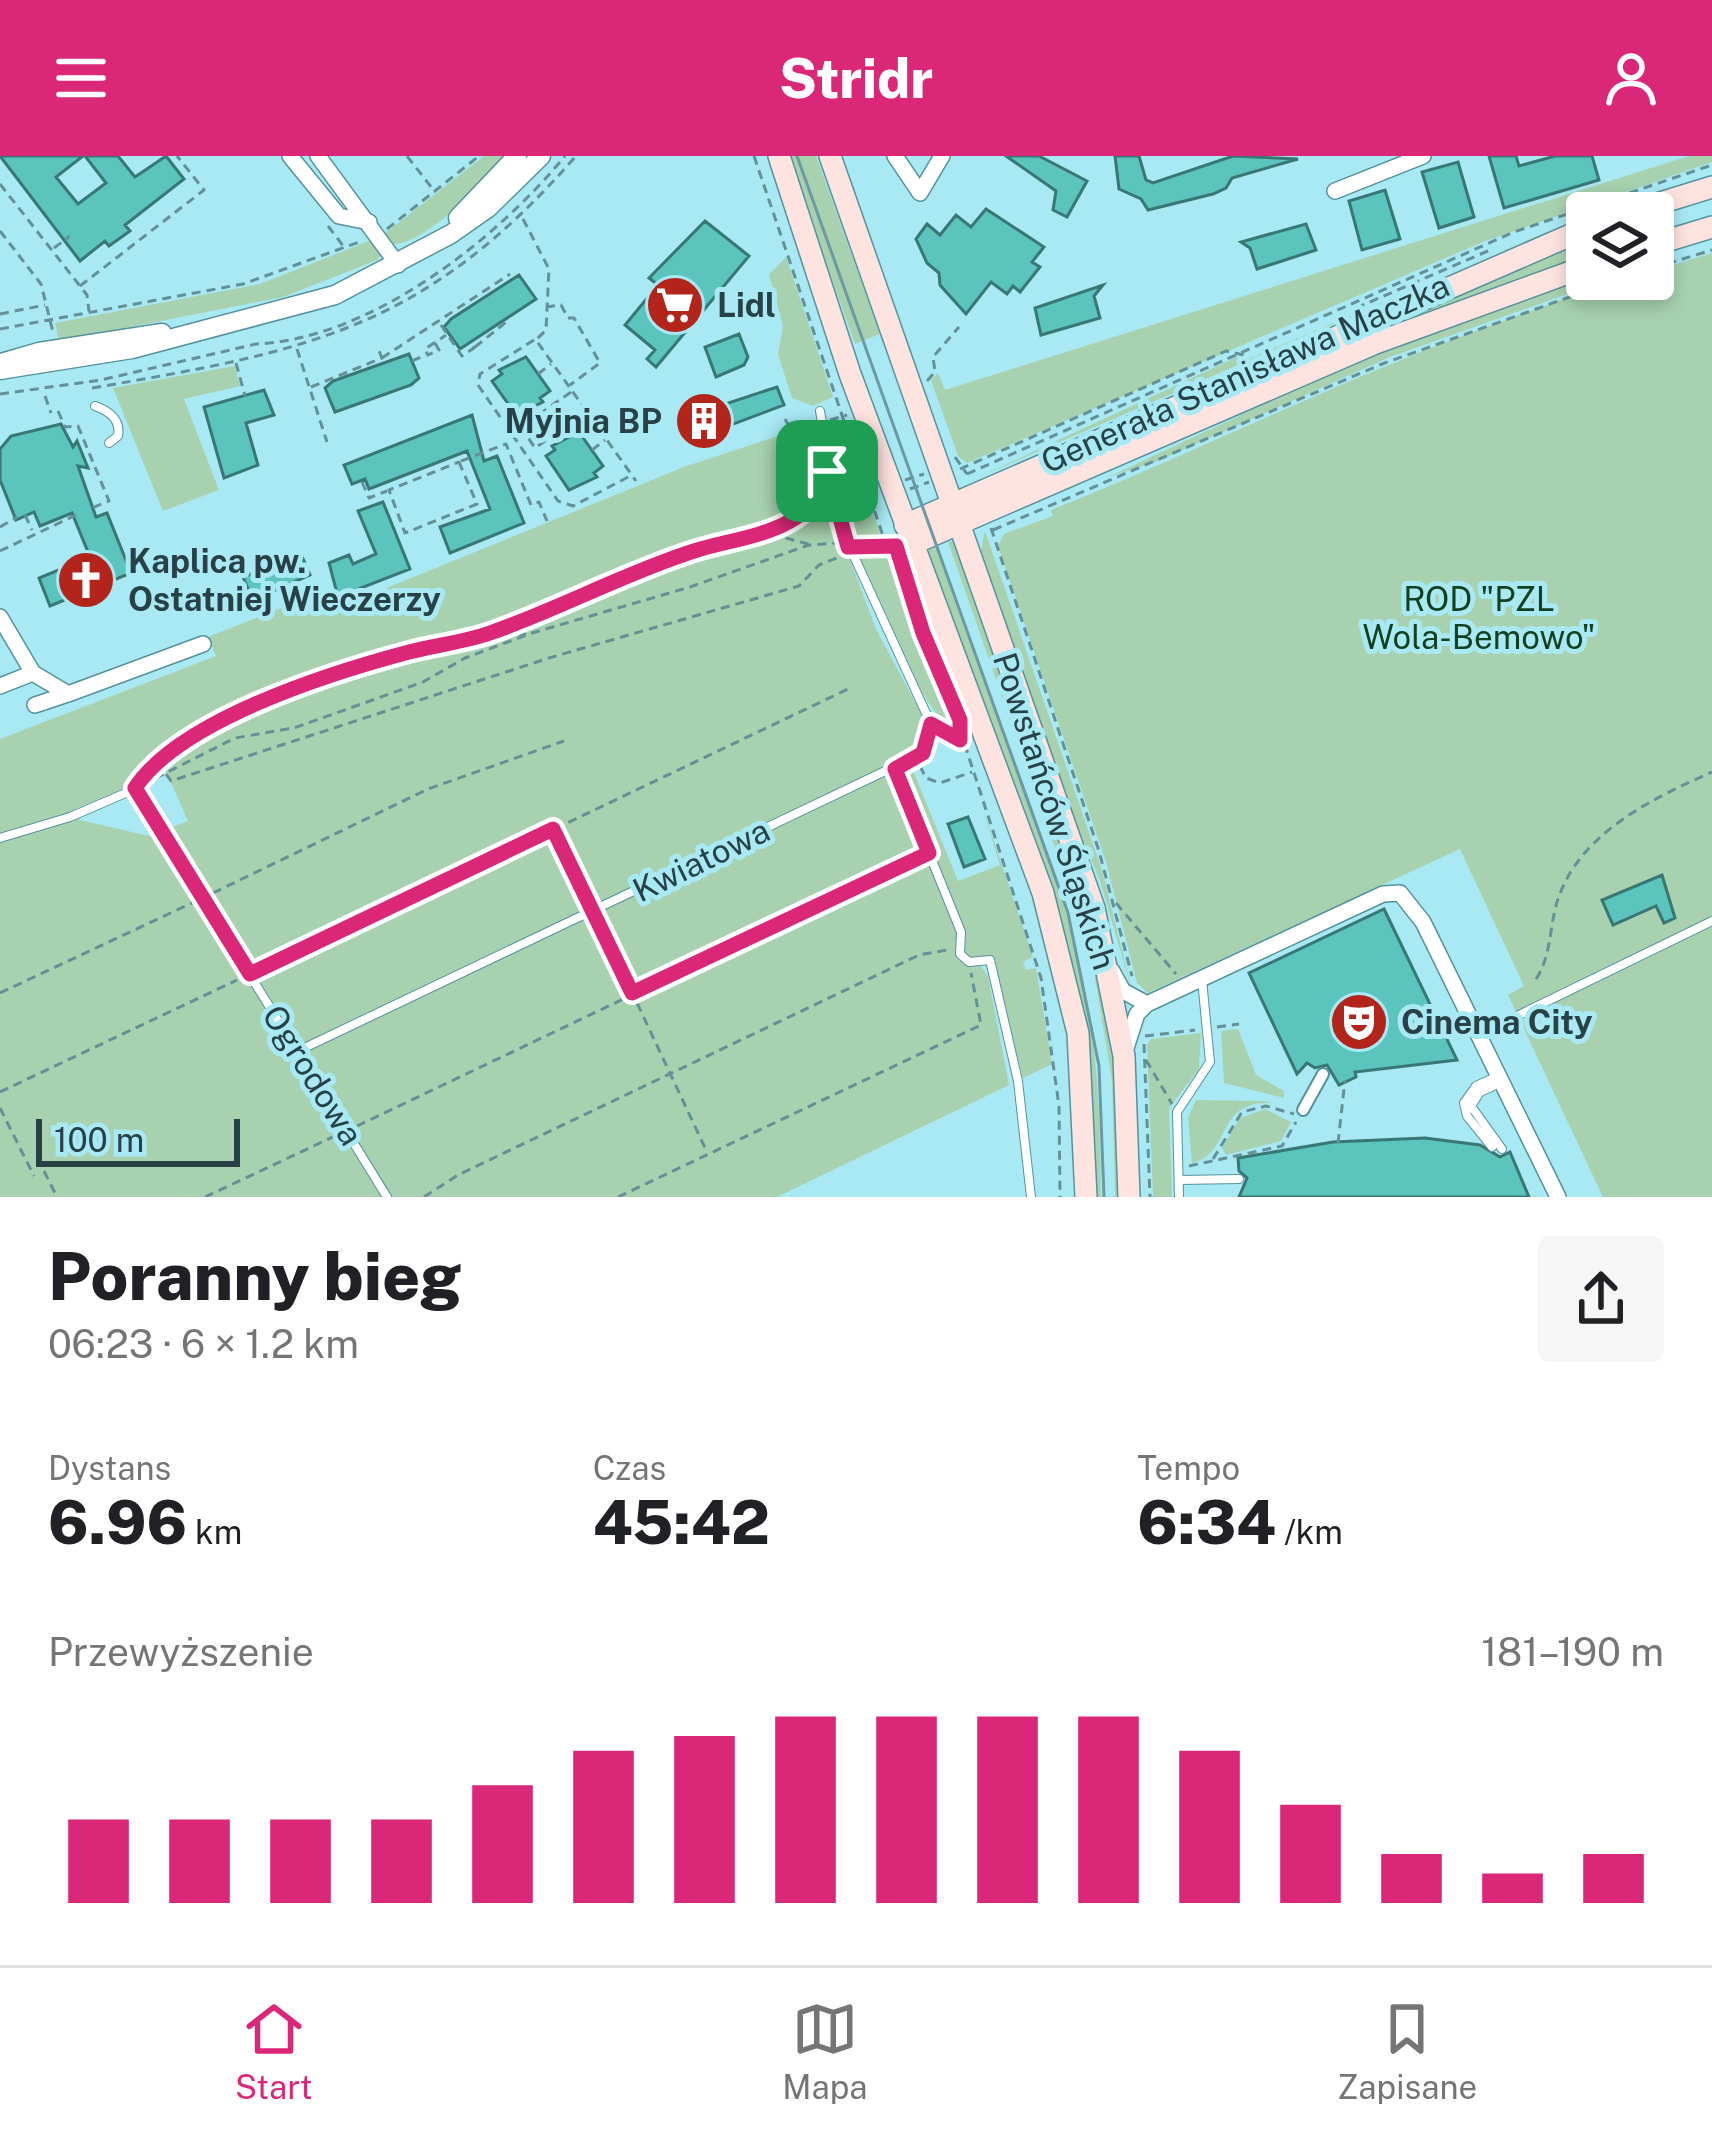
<!DOCTYPE html>
<html lang="pl">
<head>
<meta charset="utf-8">
<style>
  body { margin:0; font-family:"Public Sans",sans-serif; background:#f6f6f6; color:#202124; height:100vh; display:flex; flex-direction:column; font-size:45px; white-space:nowrap }
  * { box-sizing:border-box; margin:0 }
  p { font-size:39px; color:#757577 }
  .icon { flex:none; width:66px; height:66px; fill:none; stroke:currentColor; stroke-width:2; stroke-linecap:round; stroke-linejoin:round }
  .map { position:relative; height:1041px; overflow:hidden }
  .drawer { display:flex; flex-direction:column; background:#fff; flex:1 }
  .drawer>* { flex:none }
  .fabs { position:absolute; left:1566px; top:36px; display:grid; gap:24px }
  .fabs a { display:grid; place-items:center; width:108px; height:108px; border-radius:12px; background:#fff; box-shadow:0 6px 18px #0003; font-size:60px }
  .scale { position:absolute; left:36px; bottom:30px; width:204px; box-sizing:border-box; padding-left:12px; border:6px solid #274146; border-top:0; font-size:33px; line-height:42px; white-space:nowrap; color:#274146; -webkit-text-stroke:9px #a9e9f4; paint-order:stroke }
  .pin { position:absolute; display:grid; place-items:center; width:102px; height:102px; color:#fff; margin:-51px; border-radius:24px; box-shadow:0 6px 18px #0006 }
  .round { display:grid; place-items:center; flex:none; width:126px; height:126px; border-radius:12px; background:#f6f6f6 }
  .overview { display:flex; align-items:center; justify-content:space-between; height:204px; padding:0 48px }
  h1 { font-size:66px; font-weight:800; line-height:90px }
  .stats { display:grid; grid-template-columns:repeat(3,1fr); gap:18px; height:204px; padding:12px 48px }
  .stats div { display:grid; align-content:center }
  .stats b { font-size:60px; font-weight:800 }
  .stats small { font-size:33px; font-weight:400 }
  .stats p { font-size:33px }
  .chart { height:336px; padding:24px 48px }
  .chart p { display:flex; justify-content:space-between }
  .chart svg { width:100%; height:216px; margin-top:12px; stroke:#db2777; stroke-width:6 }
  header { display:flex; justify-content:space-between; align-items:center; height:156px; padding:0 48px; background:#db2777; color:#fff; font-size:54px; font-weight:800 }
  .menu { display:flex; justify-content:space-around; align-items:center; height:168px; border-top:3px solid #e0e0e0; background:#fff; font-size:33px; color:#757577 }
  .menu a { display:grid; justify-items:center; gap:6px }
  .menu .on { color:#db2777 }
  .map>svg:first-child { display:block }
</style>
</head>
<body>
<header><svg class="icon" aria-label="menu" viewBox="0 0 24 24"><path d="M4 6h16M4 12h16M4 18h16"/></svg>Stridr<svg class="icon" aria-label="person" viewBox="0 0 24 24"><circle cx="12" cy="8" r="4"/><path d="M4 21q1-7 8-7t8 7"/></svg></header>
<div class="map">
<svg width="1712" height="1041" viewBox="0 0 1712 1041">
  <rect width="100%" height="100%" fill="#a9e9f4"/>
  <path fill="#a8d2af" fill-rule="evenodd" d="M484,0H509C485,24 426,89 393,88L384,78Z
    M788,0H816L880,178L855,188Z
    M1689,0H1712V6L1483,86L967,307L958,300L931,224L938,217L945,234Z
    M1587,59V64L1493,99L979,321L1237,201L1246,204Z
    M1587,81V101L1420,160L1086,307L1409,155Z
    M374,83L381,99L377,104L283,141L59,185L55,167L260,128Z
    M1712,97V1041H1603L1508,839L1524,830L1460,693L1148,837L1137,827L1106,706L998,390L1004,378L1053,360L1051,354C1205,292 1354,217 1512,162C1557,146 1605,123 1653,123V115Z
    M786,101L833,241L813,250L792,242L778,198L783,170L769,119Z
    M1587,120L1610,123L1390,201L1158,305L1108,321L1357,205Z
    M235,210L240,230L184,243L219,334L163,355L113,232Z
    M841,264L926,509L956,578C908,541 804,317 841,264Z
    M787,277H803L876,473L922,559L921,593L908,602L958,725L1000,709L981,647L1033,801L1023,806L1026,814L1036,812L1052,908L1023,922L992,799L975,803L988,820L1009,929L777,1041H0V583L216,500L208,481L326,434L335,453L684,311ZM157,609L165,613L188,665L149,680L80,664L75,653L121,634L145,611Z
    M985,375L1102,714L1133,838L1100,725L1060,629L981,394Z
    M954,385L1081,735L1111,861L1122,1041H1115L1112,924L1090,792L948,386Z
    M936,390C982,531 1047,669 1081,814C1098,889 1100,965 1101,1041H1094C1091,987 1093,929 1085,875C1061,715 988,564 929,414L926,396Z
    M1238,873L1256,919L1284,935V942L1224,927L1221,875Z
    M1201,877L1199,913L1169,952L1172,1041H1153L1147,889L1151,883Z
    M1196,944L1264,945L1271,947C1215,944 1232,998 1192,1007L1188,962Z
    M1265,953L1291,966L1281,985L1226,999L1222,992L1240,962Z"/>
  <path fill="#5ac4bd" stroke="#387773" stroke-width="3" d="M0,0H83L56,21L78,48L106,27L85,0H118L135,21L166,0L184,23L125,69L130,75L109,90L105,85L80,105Z
    M1006,0H1039L1087,25L1067,61L1053,54L1056,35Z
    M1115,0H1139L1146,24L1153,27L1233,0L1298,3L1232,22L1226,32L1213,38L1148,54L1141,43L1119,33Z
    M1489,0H1516L1519,10L1555,0H1592L1599,24L1504,52Z
    M1458,6L1474,61L1439,72L1422,16Z
    M1385,34L1400,83L1362,94L1349,45Z
    M986,53L1044,91L1032,106L1040,111L1020,136L1013,130L1007,138L991,126L966,158L940,129L939,117L927,107L916,83L927,68L940,79L956,59L971,71Z
    M705,65L749,100L656,211L647,203L655,194L625,169L658,129L649,122Z
    M1306,68L1316,94L1257,113L1250,92L1241,86Z
    M519,119L536,143L460,193L444,171L451,163Z
    M1103,129L1094,140L1100,162L1041,179L1035,152Z
    M739,178L748,201L744,209L716,221L705,191Z
    M409,198L419,222L411,229L335,256L325,232L333,225Z
    M526,201L550,235L540,242L543,246L516,259L492,225L502,218L499,214Z
    M777,231L784,249L704,279L702,271L697,272L692,259Z
    M264,234L274,259L246,267L258,309L224,322L204,251Z
    M472,259L484,305L497,300L524,367L450,397L440,371L490,353L467,295L369,333L365,323L352,328L344,309Z
    M61,268L73,291L77,285L88,312L78,310L96,361L107,357L131,417L50,450L39,422L90,401L72,357L40,370L34,356L16,364L0,324V293L11,280Z
    M579,276L603,310L594,317L597,321L569,334L546,300L555,294L552,290Z
    M383,346L410,413L338,441L329,407L349,399L353,408L376,398L358,355Z
    M301,398L310,419L253,444L243,421Z
    M968,661L985,703L964,711L948,668Z
    M1662,719L1675,762L1664,767L1656,750L1613,769L1602,744Z
    M1384,753L1457,904L1355,916L1356,921L1339,929L1327,909L1315,912L1307,907L1297,918L1249,817Z
    M1425,982L1480,989L1500,1001L1510,996L1529,1041H1239L1247,1022L1239,1015L1238,1002L1333,986Z"/>
  <g fill="none" stroke-linecap="round" stroke-linejoin="round">
    <g stroke="#54929c" stroke-width="10">
      <path id="service" d="M95,250C109,255 121,263 118,280L109,287
        M895,613L961,776L960,798L969,806L990,804L1018,925L1031,1041
        M0,682L70,661L135,633L387,1041
        M1480,878L1712,765
        M298,895L923,597L931,568L841,372L820,255
        M1492,991L1467,960L1464,947L1476,930L1498,920
        M1502,993L1471,950L1480,936L1502,926
        M1179,1024L1239,1023
        M1179,1041L1177,956L1210,906L1202,824"/>
    </g>
    <g stroke="#54929c" stroke-width="14">
      <path id="pedestrian" d="M1303,954L1323,918"/>
    </g>
    <g stroke="#54929c" stroke-width="18">
      <path id="minor" d="M290,0L339,60L369,66
        M318,0L398,109
        M895,0L920,37L942,0
        M1335,35L1423,0
        M0,461L33,517L68,538L203,488
        M0,530L33,517
        M35,549L68,538
        M1112,815L1123,835L1147,848
        M1126,892L1137,858L1147,848L1383,738L1400,737L1423,766L1558,1041"/>
    </g>
    <g stroke="#54929c" stroke-width="21">
      <path id="tertiary" d="M458,62L517,0
        M1,207L39,196L162,177
        M0,214L132,193L335,139L451,78L488,52L541,0"/>
    </g>
    <g stroke="#54929c" stroke-width="24">
      <path id="secondary" d="M779,0L850,218L1043,737L1078,877L1086,1041
        M830,0L1094,752L1124,900L1129,1041
        M1628,57L1712,31
        M1653,89L1712,71
        M905,369L1587,72
        M912,388L1373,188L1587,110"/>
    </g>
    <path stroke="#649098" stroke-width="3" stroke-dasharray="9 6" stroke-linecap="butt" d="M407,0L435,36
      M754,0L917,480L946,552L961,572
      M0,28L87,139L89,155
      M1594,55L1613,48
      M523,63L549,113L546,174L536,184L636,325
      M328,70L344,91
      M387,73L479,0
      M0,75L41,128L53,176
      M54,92L70,80
      M1653,112L1712,94
      M80,130L204,34L177,0
      M546,151L561,149L568,162H574L600,207L570,229
      M1356,152L1490,94
      M0,158L45,149
      M441,169L462,200L474,192L469,185
      M0,173L243,128L362,85
      M534,184L480,218L478,229L558,345L573,350L632,319
      M435,187L439,194L428,199L425,193L446,179
      M475,191L510,163
      M297,193L327,286
      M382,202L510,118
      M412,205L426,199
      M236,207L245,240
      M538,218L551,208
      M927,225L935,216L933,201L959,171
      M311,231L382,202L377,190
      M92,232C309,195 425,173 576,0
      M571,236L521,271L535,292L584,258
      M0,238L101,224L256,188C370,183 495,85 565,0
      M45,240L51,257
      M58,255L65,271L78,270L109,345L92,352
      M785,263L793,277L810,271
      M830,264L847,259
      M592,294L605,284
      M955,301L967,318
      M461,305L506,288L531,349L539,346L547,365
      M459,306L477,348L405,377L389,334Z
      M960,313L1226,195L1248,200
      M967,318L1514,76L1712,9
      M905,324L924,318
      M362,326L369,342L387,335
      M910,333L929,326
      M25,359L32,374
      M0,371L17,361
      M991,372L1099,695L1132,820
      M993,374L1382,208L1620,123
      M771,378L808,388
      M863,393L890,392
      M0,395L76,359
      M906,422L949,536
      M488,479L526,478
      M940,574L959,584
      M960,574L1041,822L1059,950L1060,1041
      M920,610L926,622L940,627L972,616
      M166,618L171,625L549,502L799,430L819,409L844,399
      M139,626C194,542 394,507 486,479C509,472 531,458 553,449C598,431 644,413 689,396C736,379 799,383 823,330
      M142,629L235,582L294,572L423,526L465,502L532,477L690,431L809,389L837,387
      M554,675L589,747
      M213,737L428,633L564,585
      M1116,747L1176,818
      M599,766L707,996
      M257,815L848,533
      M1536,823C1552,799 1549,770 1558,743C1580,677 1653,642 1712,616
      M0,837L194,746
      M1217,871L1239,868
      M1145,880L1195,874
      M1144,888L1150,1041
      M1146,904L1172,948
      M0,936L237,824
      M0,952L34,1020
      M357,970L917,703
      M1338,987L1345,924
      M1213,1003L1242,956L1266,950L1294,958
      M1189,1010L1282,990L1296,966
      M44,1015L57,1041
      M205,1041L337,979
      M424,1041L458,1019L919,799L947,794
      M618,1041L981,869L971,817"/>
    <use href="#service" stroke="#fff" stroke-width="8"/>
    <use href="#pedestrian" stroke="#fff" stroke-width="10"/>
    <use href="#minor" stroke="#fff" stroke-width="15"/>
    <use href="#tertiary" stroke="#fff" stroke-width="18"/>
    <use href="#secondary" stroke="#fee4e0" stroke-width="21"/>
    <path stroke="#6c9aa2" stroke-width="3" d="M797,0L1068,757L1099,910L1104,1041"/>
  </g>
  <g fill="none" stroke-linecap="round" stroke-linejoin="round">
    <g stroke="#fff" stroke-width="24">
      <path id="route" d="M827,315L848,391L896,390L923,477L960,564V584L931,568L923,597L895,613L929,697L632,837L553,673L250,818L135,632C180,564 330,517 409,496C435,489 465,486 490,477C559,453 625,417 694,395C744,379 814,378 827,315Z"/>
    </g>
    <use href="#route" stroke="#db2777" stroke-width="15"/>
  </g>
  <defs>
    <g id="supermarket-disc" transform="scale(3)"><circle r="9.5" fill="#b3241a" stroke="#a9e9f4"/><path d="M-6-5.5h2.5l.6 2H6L4.5 2H-2.5L-4.4-4H-6ZM-1.5 3.2a1.3 1.3 0 1 0 .1 0ZM3 3.2a1.3 1.3 0 1 0 .1 0Z" fill="#fff"/></g>
    <g id="building-disc" transform="scale(3)"><circle r="9.5" fill="#b3241a" stroke="#a9e9f4"/><path d="M-4-6H4V6H1V3H-1V6H-4ZM-2.5-4.3h1.7v1.8h-1.7ZM.8-4.3h1.7v1.8H.8ZM-2.5-1h1.7V.8h-1.7ZM.8-1h1.7V.8H.8Z" fill="#fff"/></g>
    <g id="church-disc" transform="scale(3)"><circle r="9.5" fill="#b3241a" stroke="#a9e9f4"/><path d="M-1.2-6h2.4v3.5h3.3v2.4h-3.3V6h-2.4V-.1h-3.3v-2.4h3.3Z" fill="#fff"/></g>
    <g id="theatre-disc" transform="scale(3)"><circle r="9.5" fill="#b3241a" stroke="#a9e9f4"/><path d="M-5-5.5Q0-4 5-5.5V0Q5 5 0 6Q-5 5-5 0ZM-3.3-2.5H-1v1.5H-3.3ZM1-2.5H3.3v1.5H1ZM-2.8 1Q0 5.5 2.8 1Z" fill="#fff"/></g>
  </defs>
  <g fill-rule="evenodd">
    <use href="#supermarket-disc" x="675" y="149"/>
    <use href="#building-disc" x="704" y="265"/>
    <use href="#church-disc" x="86" y="424"/>
    <use href="#theatre-disc" x="1359" y="866"/>
  </g>
  <g text-anchor="middle" dominant-baseline="central" stroke-width="10" stroke-linejoin="round" paint-order="stroke">
    <g font-size="33" font-weight="bold" fill="#274146" stroke="#a9e9f4" text-anchor="start">
      <text x="717" y="149">Lidl</text>
      <text x="662" y="265" text-anchor="end">Myjnia BP</text>
      <text x="128" y="405">Kaplica pw.<tspan x="128" dy="38">Ostatniej Wieczerzy</tspan></text>
      <text x="1401" y="866">Cinema City</text>
    </g>
    <g font-size="33" fill="#274146" stroke="#a9e9f4">
      <text transform="translate(1245 217) rotate(-24)">Generała Stanisława Maczka</text>
      <text transform="translate(1055 655) rotate(72)">Powstańców Śląskich</text>
      <text transform="translate(701 704) rotate(-26)">Kwiatowa</text>
      <text transform="translate(313 919) rotate(58)">Ogrodowa</text>
    </g>
    <g font-size="33" fill="#13411f" stroke="#a9e9f4">
      <text x="1479" y="443">ROD "PZL<tspan x="1479" dy="38">Wola-Bemowo"</tspan></text>
    </g>
  </g>
</svg>
<div class="fabs">
<a><svg class="icon" aria-label="layers" viewBox="0 0 24 24"><path d="M12 4l9 5-9 5-9-5zM3 14l9 5 9-5"/></svg></a>
</div>
<div class="scale">100 m</div>
<div class="pin" style="left:827px;top:315px;background:#1e9e55"><svg class="icon" aria-label="arrive" viewBox="0 0 24 24"><path d="M6 21V4h12l-3 4 3 4H6"/></svg></div>
</div>
<section class="drawer">
<div class="overview"><div><h1>Poranny bieg</h1><p>06:23 · 6 × 1.2 km</p></div><a class="round"><svg class="icon" aria-label="share" viewBox="0 0 24 24"><path d="M12 15V3M7 8l5-5 5 5M5 13v7h14v-7"/></svg></a></div>
<div class="stats">
<div><p>Dystans</p><b>6.96<small> km</small></b></div>
<div><p>Czas</p><b>45:42</b></div>
<div><p>Tempo</p><b>6:34<small> /km</small></b></div>
</div>
<div class="chart"><p><span>Przewyższenie</span>181–190 m</p>
<svg viewBox="0 0 160 44" preserveAspectRatio="none"><path d="M5 44V27M15 44V27M25 44V27M35 44V27M45 44V20M55 44V13M65 44V10M75 44V6M85 44V6M95 44V6M105 44V6M115 44V13M125 44V24M135 44V34M145 44V38M155 44V34"/></svg>
</div>
</section>
<nav class="menu">
<a class="on"><svg class="icon" aria-label="home" viewBox="0 0 24 24"><path d="M3 11l9-7 9 7M6 9v11h12V9"/></svg>Start</a>
<a><svg class="icon" aria-label="map" viewBox="0 0 24 24"><path d="M3 6l6-2 6 2 6-2v14l-6 2-6-2-6 2zM9 4v14M15 6v14"/></svg>Mapa</a>
<a><svg class="icon" aria-label="saved" viewBox="0 0 24 24"><path d="M7 4h10v16l-5-4-5 4z"/></svg>Zapisane</a>
</nav>
</body>
</html>
